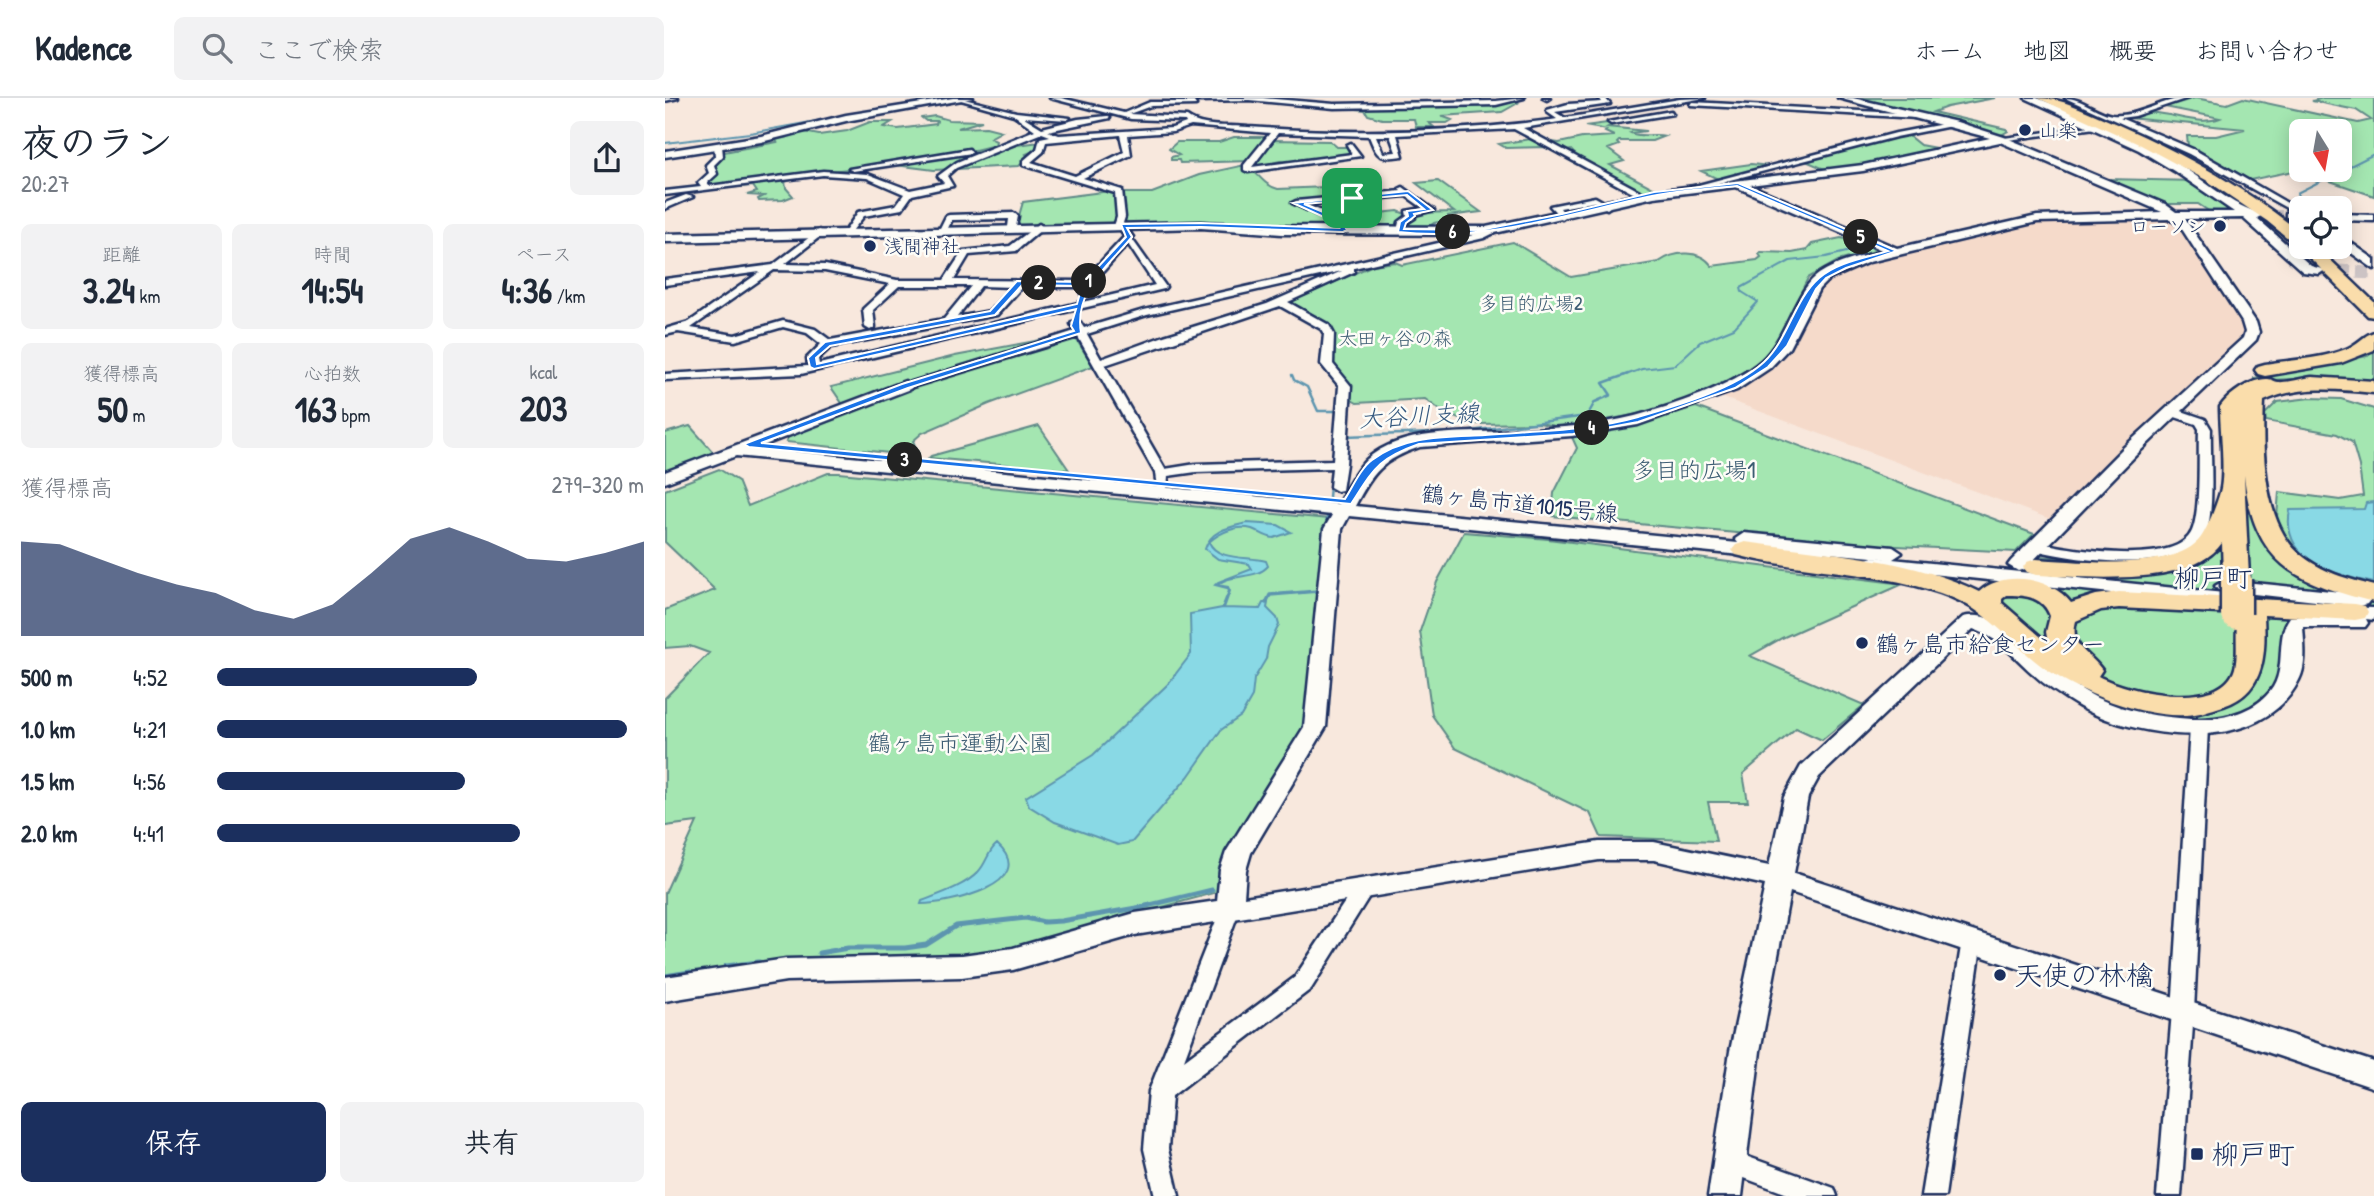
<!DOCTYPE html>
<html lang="ja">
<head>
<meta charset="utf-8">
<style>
  body { margin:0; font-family:"Patrick Hand","Klee One",sans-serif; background:#f2f2f3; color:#1f2937; height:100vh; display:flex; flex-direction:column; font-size:26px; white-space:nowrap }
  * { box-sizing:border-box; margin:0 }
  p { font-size:23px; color:#747a83 }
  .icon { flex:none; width:38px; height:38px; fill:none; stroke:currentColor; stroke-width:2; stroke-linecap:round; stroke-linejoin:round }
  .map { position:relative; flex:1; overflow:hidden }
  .panel { display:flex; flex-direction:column; background:#fff; width:665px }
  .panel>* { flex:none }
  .needle { width:46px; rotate:169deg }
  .buttons { position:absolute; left:1624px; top:21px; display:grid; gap:14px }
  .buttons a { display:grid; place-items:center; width:63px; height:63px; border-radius:10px; background:#fff; box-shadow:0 4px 18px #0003; font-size:35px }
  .pin { position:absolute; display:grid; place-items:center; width:60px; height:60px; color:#fff; margin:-30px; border-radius:14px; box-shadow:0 4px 10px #0006 }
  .km { position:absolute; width:35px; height:35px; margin:-18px; border-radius:50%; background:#222; color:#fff; font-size:19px; line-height:35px; text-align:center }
  .round { display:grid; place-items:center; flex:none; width:74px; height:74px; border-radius:10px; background:#f2f2f3 }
  .summary { display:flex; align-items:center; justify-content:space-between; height:119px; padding:0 21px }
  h1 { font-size:38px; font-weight:700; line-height:52px }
  .figures { display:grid; grid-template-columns:repeat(3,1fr); gap:10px; height:119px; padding:7px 21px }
  .figures div { display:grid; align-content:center; border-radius:10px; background:#f2f2f3; text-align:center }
  .figures b { font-size:35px; font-weight:700 }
  .figures small { font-size:19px; font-weight:400 }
  .figures p { font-size:19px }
  .chart { height:196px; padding:14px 21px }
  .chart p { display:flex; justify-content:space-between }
  .chart svg { width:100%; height:126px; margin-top:7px; fill:#1b2f5e; opacity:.7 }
  .button { display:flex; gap:14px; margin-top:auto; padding:14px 21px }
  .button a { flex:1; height:80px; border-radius:10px; background:#1b2f5e; color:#fff; font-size:28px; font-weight:700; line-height:80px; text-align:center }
  .button a+a { background:#f2f2f3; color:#1f2937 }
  ul { padding:0 21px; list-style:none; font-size:23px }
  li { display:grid; grid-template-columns:112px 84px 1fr; align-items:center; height:52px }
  li i { height:18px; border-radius:9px; background:#1b2f5e }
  header { display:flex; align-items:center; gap:42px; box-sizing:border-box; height:98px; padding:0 35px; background:#fff; border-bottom:2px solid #e0e1e3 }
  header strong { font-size:33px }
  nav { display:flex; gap:38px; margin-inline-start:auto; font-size:24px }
  .search { width:490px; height:63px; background:#f2f2f3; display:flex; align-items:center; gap:18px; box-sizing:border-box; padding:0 24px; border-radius:10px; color:#747a83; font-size:26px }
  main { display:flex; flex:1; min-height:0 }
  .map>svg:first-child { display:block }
</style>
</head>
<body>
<header>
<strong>Kadence</strong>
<div class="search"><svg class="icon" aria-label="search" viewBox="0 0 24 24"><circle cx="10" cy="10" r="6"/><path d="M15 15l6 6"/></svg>ここで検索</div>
<nav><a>ホーム</a><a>地図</a><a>概要</a><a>お問い合わせ</a></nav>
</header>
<main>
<section class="panel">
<div class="summary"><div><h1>夜のラン</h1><p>20:27</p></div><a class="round"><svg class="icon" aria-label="share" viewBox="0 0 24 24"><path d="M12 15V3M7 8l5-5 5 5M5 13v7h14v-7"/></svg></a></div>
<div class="figures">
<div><p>距離</p><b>3.24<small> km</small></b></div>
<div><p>時間</p><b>14:54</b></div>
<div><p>ペース</p><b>4:36<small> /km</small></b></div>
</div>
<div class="figures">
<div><p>獲得標高</p><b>50<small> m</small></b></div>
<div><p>心拍数</p><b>163<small> bpm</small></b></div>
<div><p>kcal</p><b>203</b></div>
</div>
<div class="chart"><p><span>獲得標高</span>279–320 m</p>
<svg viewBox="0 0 160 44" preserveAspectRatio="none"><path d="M0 44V11L10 12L20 17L30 22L40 26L50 29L60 35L70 38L80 33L90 22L100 10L110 6L120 11L130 17L140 18L150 15L160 11V44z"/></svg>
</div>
<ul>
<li><b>500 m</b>4:52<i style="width:61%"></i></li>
<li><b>1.0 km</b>4:21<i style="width:96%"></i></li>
<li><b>1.5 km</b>4:56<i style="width:58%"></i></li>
<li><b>2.0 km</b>4:41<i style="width:71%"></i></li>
</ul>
<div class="button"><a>保存</a><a>共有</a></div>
</section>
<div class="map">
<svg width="1709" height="1098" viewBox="0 0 1709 1098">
  <rect width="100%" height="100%" fill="#f8e8dd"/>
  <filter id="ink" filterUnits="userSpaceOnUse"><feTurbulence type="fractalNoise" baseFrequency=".0143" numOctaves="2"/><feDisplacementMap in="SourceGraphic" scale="14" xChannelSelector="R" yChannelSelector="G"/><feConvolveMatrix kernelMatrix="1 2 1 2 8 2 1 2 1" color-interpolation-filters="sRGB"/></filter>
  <g filter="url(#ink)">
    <path fill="#f5daca" d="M1500,120L1509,123L1576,223L1578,232L1575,241L1385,421L1056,299L1107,271L1126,249L1157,189L1167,178L1187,168L1374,123Z"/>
    <path fill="#a4e6b1" stroke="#608a88" stroke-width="2" fill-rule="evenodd" d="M1181,0H1330L1282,9L1268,14L1341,31L1343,33L1338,36L1343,39L1335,40Z
      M1530,0L1562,6L1578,0L1693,25L1706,22L1691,12L1647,3L1658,0H1709V98L1633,72L1585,82L1523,48L1522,38H1551L1580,31L1463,20C1491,4 1527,31 1555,20L1500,9ZM1636,33H1675V72H1636Z
      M848,3L853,5L837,14L776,18L787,22L782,25H764L769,29H751L749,21H717L703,17L700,12L673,9Z
      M270,18L284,22L317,23L293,30L321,29L337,33L325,40L331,43L330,47L306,53L375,44L373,51L361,56L364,59L354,68L269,72L230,67L237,65L148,75L120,84L121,90L128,98L118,102L94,103L93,101L99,98L82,97L92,94L88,88L44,91L40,83L59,54L112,44L110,41L127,38L134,33L154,37L182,33L205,24H227L219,29L233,31L271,26L272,23H261L257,20Z
      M942,25L947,27L943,29L981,33L966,35C976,40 989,35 1000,38L987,43H954L952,45L954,47L943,51L959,63L945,67L994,93L979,96L913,60L906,52L892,55L880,49L841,50L834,46L865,41L894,45L917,40L949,38L940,34L942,32L920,28Z
      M1244,36H1250L1245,39L1255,47L1276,51L1231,62L1164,73L1141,63L1055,82L1036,73L1086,66L1105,68L1149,61Z
      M569,39H605L586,63L515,65L514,62H506V59L514,57L504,51L512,44H554Z
      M607,42L665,43L672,49H684L689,58L632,65L615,63L586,70Z
      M580,67C594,74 597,87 613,91L710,87L713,94L639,104L674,130L456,125V95H487L534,77Z
      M1442,81L1530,83L1574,114L1547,115L1533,106H1501Z
      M773,83L816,114L783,118V122L769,125L759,132L740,131V125L751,118L748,115L789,114L751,85Z
      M445,93L451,95L454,120L450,126L351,128L358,104Z
      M733,113L743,117L736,129L703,130L696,117Z
      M1176,140L1204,146L1210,153L1173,163L1143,180L1111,244L1095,263L1065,283L1021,302L973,316L900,330L874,325L813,326L782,317L760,301L692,305L685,301C685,284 668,279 665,264C662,249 670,235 657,223C649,214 633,213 625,204L708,167L730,164L737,167L848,144L906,179L994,164C1009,153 1035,151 1047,168L1092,162L1096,159L1094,156L1096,154L1127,155L1142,152L1147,146Z
      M408,236L428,268L324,306L257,335L248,343L254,356L252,358L121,344L124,336L183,314L166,289L290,258Z
      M1709,249V283L1664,279L1589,283V280L1702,258Z
      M1645,300L1676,301L1709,311V521L1622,517C1620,534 1622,555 1618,571C1617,576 1613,581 1610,585C1576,644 1474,622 1424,596C1387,576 1356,542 1325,514L1376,458L1445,464L1494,460L1544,433L1550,410L1612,419L1614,394L1675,402L1698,398L1694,368L1687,344L1672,336L1601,323L1600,316L1612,304Z
      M1031,309L1369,436L1351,454L1192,446L887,418L889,395L912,350L906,337L957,328Z
      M25,328L49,355L0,374V335Z
      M374,328L404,372L264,360L266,358Z
      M54,371L73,383L83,408L163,375H174L664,421L644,638L553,794L336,853L305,858L0,884V795L32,724L0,728V600L44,555L25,548L0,550V512L50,492L0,444V392Z
      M799,434L883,441L1238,486L1117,540L1085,558L1199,607L1157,642L1131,630L1078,676L1083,704H1043L1051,743L936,739L925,715L790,650L767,617L755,533L772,484Z"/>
    <path fill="#89d9e5" stroke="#5d95af" stroke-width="2" d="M1709,404V485C1670,477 1615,463 1625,412L1699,411L1701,405Z
      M582,425L613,427L626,434L609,440C600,439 595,434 587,431C572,427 555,434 544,444C552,463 583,458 601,463L603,468C591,482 566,475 552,487L563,489L565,493L559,510L595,511L598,505H603L602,510L612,520L614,527L603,549L601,561L589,581L587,599L576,618L556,632L523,679L467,744L453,747L390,724L364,708L361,699L428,657L502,587L526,556L525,516L557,510L564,493L562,490L550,487L553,484L587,471L584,466L553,461L540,451C545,432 565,429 582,425Z
      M332,746C376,786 283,806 256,806L257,803C275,796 300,788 313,774C322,765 322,754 332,746Z"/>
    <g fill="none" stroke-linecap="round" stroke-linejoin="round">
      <path stroke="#5d95af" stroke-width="2" d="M0,45L85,35L168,20
        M1636,111L1625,103L1633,98L1632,95L1709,56
        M958,278L977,271L1010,267L1035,244L1069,230L1093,204L1077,194L1076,190L1125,163L1161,159L1202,149"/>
      <path stroke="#5d95af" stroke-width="2.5" d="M627,277L629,282L642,289L653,313H671L670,338
        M680,338L798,334L922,318L930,304L946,297L938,285L963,276
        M661,430L669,347"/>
      <path stroke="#5d95af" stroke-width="3.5" d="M601,505L605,497L653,493"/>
      <path stroke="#5d95af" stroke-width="5" d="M154,855L183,850H240L261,847L291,828L361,820L379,824L396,823L477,809L547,792
        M61,868L94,864
        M0,878L25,874"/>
      <path stroke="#ccc3c4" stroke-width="10" stroke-dasharray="10 5" stroke-linecap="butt" d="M1592,117H1625"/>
      <path stroke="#ccc3c4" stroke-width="13" stroke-dasharray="13 6" stroke-linecap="butt" d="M1654,172L1707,175"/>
      <g stroke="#1b2f5e" stroke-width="5">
        <path id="street" d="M0,0H13L0,3Z
          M295,0L351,14L405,20L402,22L359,19L377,30L413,21L442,18L445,20L383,33L394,37L507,30L521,25L520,23L466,21L385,0H396L459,15L485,4H529L531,7L486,8L464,16L522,19C536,30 564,27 583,29C685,36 783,35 886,22L892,21L882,14V12L903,6L937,4L934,0H940L945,6L890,14L900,20L1015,1L1040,0L858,30L980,96V100H977L849,31L732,37L738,58C713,61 713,60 704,38L613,35L587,69L687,56L682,47L686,45L696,58L583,74L579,72V67L605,35L526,28L508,34L463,37L466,57L418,80L457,92L460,119L458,125L468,139L467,141L501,189L499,191L136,276L0,282V276L143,268L142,260L156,246L142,235L118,229L70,243L13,234L0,237V231L24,224L95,174L0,187V181L108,167L154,132L157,133V137L120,166L160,167L232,182H279L298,153L345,148L374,126L378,129L377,131L351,153L304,157L289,182L418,183L459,139L455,130L449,128L452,119L450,95L358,67V63L372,51L375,40L385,38L377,35L291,70L282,78L288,88L247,97L237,111L199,118L183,138L179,135L193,114L231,107L239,96L202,80L158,77L0,97V93L36,89L33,85L44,75L41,67L50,58L49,48L53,46L57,48L58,58L49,67L52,76L42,85L44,88L158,73L203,76L245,92L279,85L273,78L292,64L370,32L349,17L296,2ZM455,37L459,54L410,78L366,64L378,54L381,44ZM711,38H725L731,54L718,55ZM463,146L490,187L154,266L153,261L166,249L332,217L357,189H415L416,196H422L426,187ZM109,172L160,173L225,186L198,211L200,229L205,232L210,229L208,212L234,188H306L279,221L165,242L150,231L118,223L70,237L26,230ZM316,188L347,189L325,213L292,219Z
          M531,0H598L669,6L831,3L859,0L831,7L669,10L584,2L534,3Z
          M878,0H885L882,2Z
          M1400,0C1417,0 1430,14 1447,17C1472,20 1498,0 1523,0L1470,18L1455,20L1530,52L1636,113V118L1524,56Z
          M1027,4L1252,16L1255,18L1252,20L1025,7Z
          M1006,13L1008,16L946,26L943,24Z
          M1289,24L1291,27L1231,39L1026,92L1022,90L1231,35Z
          M1432,27L1430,30L1336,43L1332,41Z
          M304,51L307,55L188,73L184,71Z
          M738,89L769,112L750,117V120L742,125L739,135L736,136L732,133L734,124L742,118L741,113L758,110L741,98L642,107L676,121L682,132L678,135L670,125L627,105L631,103L736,93L734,91Z
          M21,97L28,99L0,111V105Z
          M930,99L946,108L942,111L929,104L895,110L901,118L897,121L885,108Z
          M349,115L353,118L351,129L347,132L343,129L344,121L287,122L281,134L274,132L281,118L284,117Z
          M826,130L829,131V135L819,140L689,170V174L623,204L664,227L669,236L668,266L686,288L681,366L677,392L672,393L665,389L667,370L531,374L503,378L502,390H492L490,375L413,239L244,290L234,288L410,233L406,226L407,224H415L419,230L479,212L813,136ZM677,173L602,206L499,238L436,261L422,236L482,217ZM615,208L656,231L659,236L656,266L674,288L668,362L531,366L500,371L440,267Z
          M1508,310L1540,321L1546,331C1545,356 1550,413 1541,434C1521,479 1404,462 1367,451L1365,448L1372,444C1402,451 1511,470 1527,433C1536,412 1533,356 1534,331L1531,326L1504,317L1502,314Z
          M1534,624L1543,630L1529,913L1516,1098H1492L1507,913L1525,630Z
          M700,782L707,784L710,789L646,891L507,998L503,1051L514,1098H490L479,1051L484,993L558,805L565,802L572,805L575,810L519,962L630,879L693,784Z
          M1307,834L1314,836L1317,842L1280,1098H1256L1297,842L1300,836Z
          M1064,1052L1169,1090L1172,1098H1128L1055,1071L1052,1063L1055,1055Z"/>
      </g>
      <g stroke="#1b2f5e" stroke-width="5">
        <path id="secondary" d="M288,0H308L181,23L96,44L0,59V53L96,38L181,17Z
          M1173,0H1188L1292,24L1339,39L1500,106L1511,114H1569L1509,73L1474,52L1360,0H1372C1421,19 1468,40 1513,66C1540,82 1567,109 1596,115L1598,117L1592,120L1646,168L1660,172L1654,176L1638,174L1578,120L1520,121L1591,224L1594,234L1591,242L1471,357L1360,471L1353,473L1343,467L1346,463L1459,349L1578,240L1580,234L1577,224L1515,128L1505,121L1372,124L1204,164L1163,182L1154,191L1124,250L1105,270L1072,292L973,327L907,338L755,349C717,362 708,374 690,408L1073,445L1070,441L1079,435L1228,449L1237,455L1228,461L1101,449L1105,453L1096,459L684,418L677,431L661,629L586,755L581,772L579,799L934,744H989L1104,768L1119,699L1136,668L1298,519C1333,510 1364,551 1387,570C1401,581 1416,592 1432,600C1462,614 1494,619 1526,621C1552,622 1582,617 1601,598C1625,575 1608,542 1625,519L1670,518L1664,513L1667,509L1709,510V522L1701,521L1703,525L1700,529H1638C1639,546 1642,567 1634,582C1598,657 1476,643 1415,609C1398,599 1381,588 1367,575C1347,557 1334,540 1308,531L1154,679L1143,699L1129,775L1709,964V990L1125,794L1095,953L1077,1098H1043L1065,953L1100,787L989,762H934L470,837L348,872L297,879L121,883L0,903V879L121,861L297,857L348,850L470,815L552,803L555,772L561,754L639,629L659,431L667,417L71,358L0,385V374L240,283L248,288L245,291L92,350L673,406C681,392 689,374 701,362C735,330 796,336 839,333C882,330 928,329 970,318C1007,308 1067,288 1096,263C1122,240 1130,192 1154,176C1172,164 1198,158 1219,153L1071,89L989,99L821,137L617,136L536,130L0,144V136L536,124L617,128L821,129L989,93L1198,67L1325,40ZM1335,44L1497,114L1372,118L1232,150L1085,87L1198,73Z
          M1625,114H1636V120L1621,119V115Z
          M1675,116L1709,117V123L1675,122Z
          M1675,137L1709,161V171L1675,147Z
          M1208,459L1559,495L1566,497L1569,501L1566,505L1559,507L1201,469L1198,465L1201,461Z
          M1560,482L1695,496L1702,498L1705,502L1702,506L1695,508L1553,492L1550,488Z"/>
      </g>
      <g stroke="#1b2f5e" stroke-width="5">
        <path id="highway" d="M1373,0C1397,0 1418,12 1440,21C1510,51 1577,87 1636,135V149H1652L1709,204V219L1703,218L1637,152L1636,148L1630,146L1602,123L1541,82L1476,47Z
          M1709,234V252L1676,265L1600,278L1593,276L1590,272L1593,268L1600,266C1627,262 1656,261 1681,251C1692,247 1699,237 1709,234Z
          M1647,279L1709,283V295C1672,291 1634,287 1599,303C1597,348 1597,425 1635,456C1656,474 1683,481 1709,488V504C1629,484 1589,466 1579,377L1584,479L1580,484L1571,487L1562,484L1558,479L1557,445C1526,490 1420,479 1371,477L1362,474L1358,469L1362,464L1371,461C1411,463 1503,474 1533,443C1541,436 1554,400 1556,390C1560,369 1555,331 1555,309C1564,296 1587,280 1603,281C1607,281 1610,284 1613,284C1624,285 1637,280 1647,279Z
          M1080,444C1157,455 1243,459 1314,494C1339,471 1387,480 1406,505L1431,497L1454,494L1690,506L1700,508L1703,514L1700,520L1690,522L1599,517C1601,559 1600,598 1552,610C1542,613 1531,617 1521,617C1475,620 1404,591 1369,562C1336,534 1319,510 1275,495C1209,472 1138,474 1071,457L1067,452L1071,447ZM1342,497C1361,497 1378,499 1385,518L1381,534L1383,545L1337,505V501ZM1454,510L1574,516C1569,533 1574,553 1570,570C1557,615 1462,594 1433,578L1437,572C1425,554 1404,550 1411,523L1436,512Z"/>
      </g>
      <use href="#street" fill="#fdfcf7" fill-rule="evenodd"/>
      <use href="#secondary" fill="#fdfcf7" fill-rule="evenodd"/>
      <use href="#highway" fill="#faddab" fill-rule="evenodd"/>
      <g stroke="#1b2f5e" stroke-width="27" stroke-linecap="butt">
        <path id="highway-bridge-far1" d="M1571,479V483"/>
      </g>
      <g stroke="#1b2f5e" stroke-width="35" stroke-linecap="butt">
        <path id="highway-bridge" d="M1571,481V516"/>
      </g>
      <use href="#highway-bridge-far1" stroke="#faddab" stroke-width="23"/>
      <use href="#highway-bridge" stroke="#faddab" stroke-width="30"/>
    </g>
  </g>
  <path fill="#1a73e8" stroke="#fff" stroke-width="2" fill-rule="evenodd" d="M1073,85L1232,153L1181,170L1161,180L1151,191L1122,248L1103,269L1070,290L973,324L908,336L754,346C712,361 709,371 686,406L84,349L79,346L237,286L409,233L406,228L411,211L149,271L145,269L143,260L160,244L325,213L352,183L419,184L461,139L456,126L536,125L674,130L670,124L628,105L743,93L768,112L749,116L750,118L741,125L739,131L815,132L897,116L989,94ZM1072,88L1223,153C1200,160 1172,164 1154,180C1129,202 1124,240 1099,264C1070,291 1011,308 973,319C924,333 870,333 820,337C781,339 739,337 707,362C696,370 688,388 680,401L96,345L243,290L416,235C409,193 442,169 467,139L462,130L536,129L678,134L682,132L675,121L639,106L742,97L759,111L742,113L743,118L735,124L733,134C821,144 902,116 987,98C1015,92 1044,91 1072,88ZM357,187L417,188L412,206L152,266L151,260L165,248L330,217Z"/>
  <g fill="#1b2f5e" stroke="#fdfcf7" stroke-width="2.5">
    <circle cx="1360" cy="32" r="7"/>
    <circle cx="1555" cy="128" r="7"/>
    <circle cx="205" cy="148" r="7"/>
    <circle cx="1197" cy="545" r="7"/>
    <circle cx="1335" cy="877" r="7"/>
    <rect x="1525" y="1049" width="14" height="14" rx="3.5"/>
  </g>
  <g text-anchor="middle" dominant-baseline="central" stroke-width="5" stroke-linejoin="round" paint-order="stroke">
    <g font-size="19" fill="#1b2f5e" stroke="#fdfcf7" text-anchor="start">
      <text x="1374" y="32">山楽</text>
      <text x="1541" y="128" text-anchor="end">ローソン</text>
      <text x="219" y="148">浅間神社</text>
    </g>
    <g font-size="19" fill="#3d5d73" stroke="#fdfcf7">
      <text x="866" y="205">多目的広場2</text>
      <text x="730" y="240">太田ヶ谷の森</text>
    </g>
    <g font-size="23" fill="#3d5d73" stroke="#fdfcf7">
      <text x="1029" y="371">多目的広場1</text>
      <text x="295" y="644">鶴ヶ島市運動公園</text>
    </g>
    <g font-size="23" fill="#1b2f5e" stroke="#fdfcf7">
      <text transform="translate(855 405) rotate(6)">鶴ヶ島市道1015号線</text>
    </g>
    <g font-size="23" fill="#1b2f5e" stroke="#fdfcf7" text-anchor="start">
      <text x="1211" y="545">鶴ヶ島市給食センター</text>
    </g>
    <g font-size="24" font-style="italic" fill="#365a80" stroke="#fdfcf7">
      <text transform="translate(754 317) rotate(-3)">大谷川支線</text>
    </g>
    <g font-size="26" fill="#1b2f5e" stroke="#fdfcf7">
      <text x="1548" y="479">柳戸町</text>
    </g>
    <g font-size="28" fill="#1b2f5e" stroke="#fdfcf7" text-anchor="start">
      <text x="1349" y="877">天使の林檎</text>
      <text x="1546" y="1056">柳戸町</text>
    </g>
  </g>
</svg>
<div class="buttons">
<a><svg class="needle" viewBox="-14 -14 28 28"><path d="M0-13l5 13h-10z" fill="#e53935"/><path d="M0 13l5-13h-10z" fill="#747a83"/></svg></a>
<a><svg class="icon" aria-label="locate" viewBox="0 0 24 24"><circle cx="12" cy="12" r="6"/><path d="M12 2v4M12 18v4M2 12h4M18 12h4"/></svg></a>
</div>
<div class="pin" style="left:687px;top:100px;background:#1e9e55"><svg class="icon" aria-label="arrive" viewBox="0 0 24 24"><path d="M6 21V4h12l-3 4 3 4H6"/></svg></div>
<b class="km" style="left:424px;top:183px">1</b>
<b class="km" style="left:374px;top:185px">2</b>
<b class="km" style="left:240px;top:362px">3</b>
<b class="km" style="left:927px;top:330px">4</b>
<b class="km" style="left:1196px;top:139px">5</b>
<b class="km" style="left:788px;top:134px">6</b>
</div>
</main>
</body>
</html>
